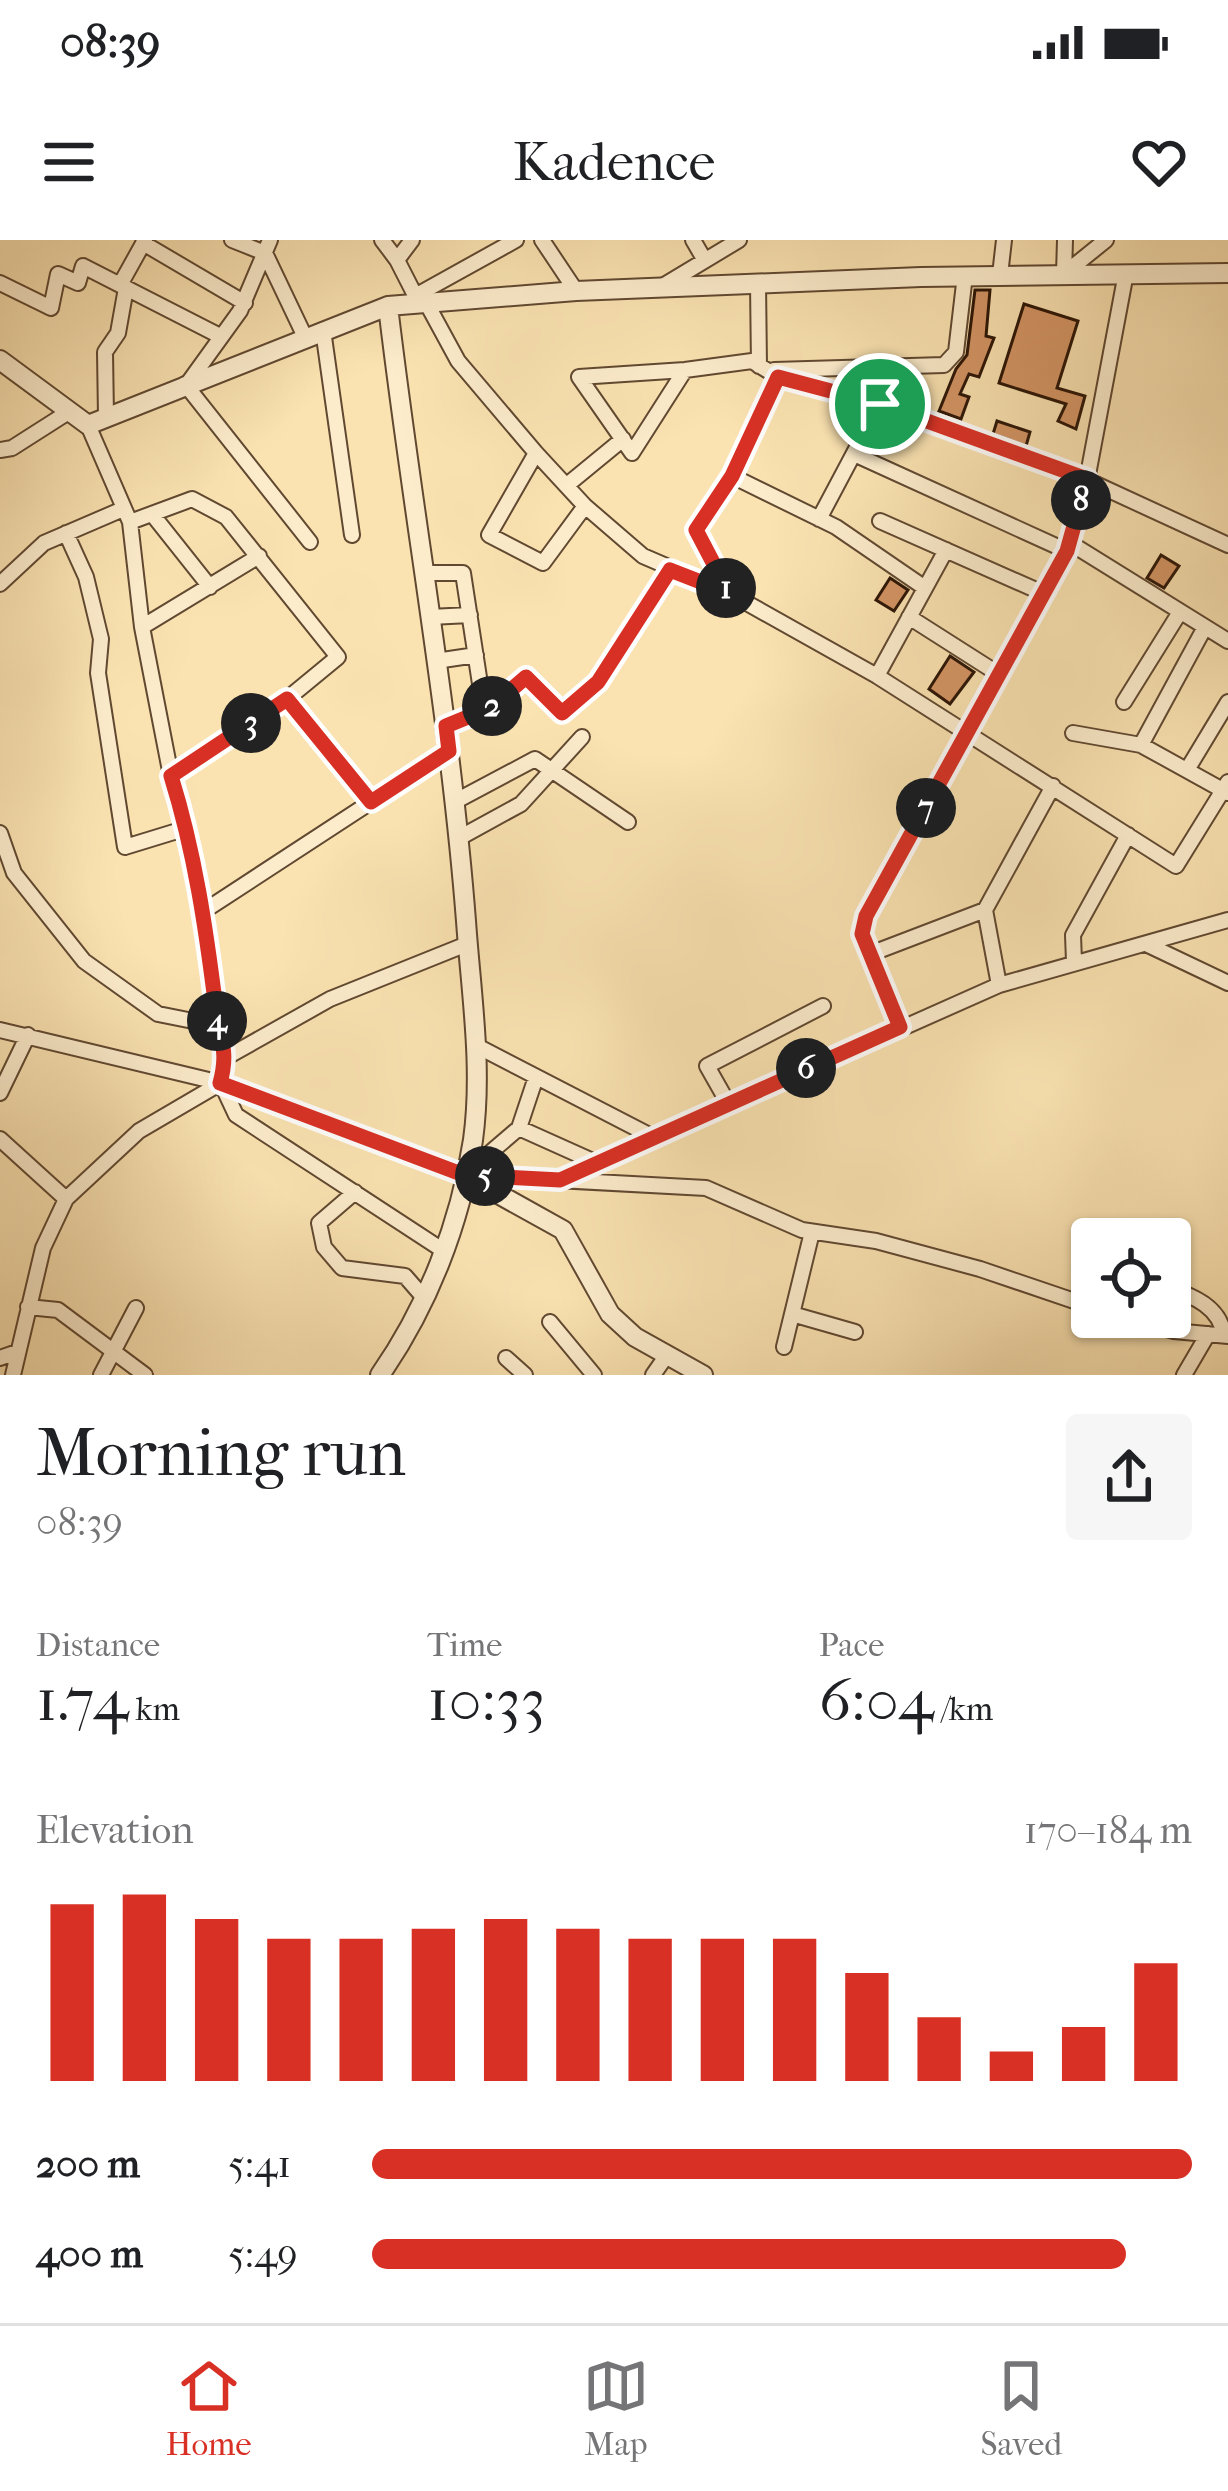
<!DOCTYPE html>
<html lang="en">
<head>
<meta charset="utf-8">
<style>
  body { margin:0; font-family:"IM FELL French Canon",serif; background:#f6f6f6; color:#202124; height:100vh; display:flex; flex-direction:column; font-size:45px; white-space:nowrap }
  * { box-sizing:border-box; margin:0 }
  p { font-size:39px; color:#757577 }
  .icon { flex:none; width:66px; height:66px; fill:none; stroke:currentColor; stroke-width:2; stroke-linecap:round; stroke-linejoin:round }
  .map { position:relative; height:1135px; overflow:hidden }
  .drawer { display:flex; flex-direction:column; background:#fff; flex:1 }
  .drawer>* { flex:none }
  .controls { position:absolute; left:1071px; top:978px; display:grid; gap:24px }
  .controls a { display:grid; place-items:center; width:120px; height:120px; border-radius:12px; background:#fff; box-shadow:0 3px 9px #0004; font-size:60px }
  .pin { position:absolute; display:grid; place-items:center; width:102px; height:102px; color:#fff; margin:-51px; border:6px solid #fff; border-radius:50%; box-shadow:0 3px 12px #0007 }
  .km { position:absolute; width:60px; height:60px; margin:-30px; border-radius:50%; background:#222; color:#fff; font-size:33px; line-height:60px; text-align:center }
  .round { display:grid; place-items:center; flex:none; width:126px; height:126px; border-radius:12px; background:#f6f6f6 }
  .head { display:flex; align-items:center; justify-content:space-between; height:204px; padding:0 36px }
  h1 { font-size:66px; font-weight:600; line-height:90px }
  .stats { display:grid; grid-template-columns:repeat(3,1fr); gap:18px; height:204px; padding:12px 36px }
  .stats div { display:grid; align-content:center }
  .stats b { font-size:60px; font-weight:600 }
  .stats small { font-size:33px; font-weight:400 }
  .stats p { font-size:33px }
  .chart { height:336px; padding:24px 36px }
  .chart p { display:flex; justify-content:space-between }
  .chart svg { width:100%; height:216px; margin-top:12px; stroke:#d93025; stroke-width:6 }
  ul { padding:0 36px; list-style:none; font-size:39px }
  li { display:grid; grid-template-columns:192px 144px 1fr; align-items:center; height:90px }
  li i { height:30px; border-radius:15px; background:#d93025 }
  .status { display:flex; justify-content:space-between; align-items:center; height:84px; padding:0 60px; background:#fff; direction:ltr }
  .status svg { height:33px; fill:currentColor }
  header { display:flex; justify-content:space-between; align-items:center; height:156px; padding:0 36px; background:#fff; font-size:54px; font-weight:600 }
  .dock { display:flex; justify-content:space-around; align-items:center; height:168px; border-top:3px solid #e0e0e0; background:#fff; font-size:33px; color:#757577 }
  .dock a { display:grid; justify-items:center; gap:6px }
  .dock .on { color:#d93025 }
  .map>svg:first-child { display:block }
</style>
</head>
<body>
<div class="status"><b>08:39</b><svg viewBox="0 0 49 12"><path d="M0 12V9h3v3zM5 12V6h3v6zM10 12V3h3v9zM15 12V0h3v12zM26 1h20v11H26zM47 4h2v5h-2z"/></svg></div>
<header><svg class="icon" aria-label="menu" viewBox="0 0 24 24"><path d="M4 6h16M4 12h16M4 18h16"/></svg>Kadence<svg class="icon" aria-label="heart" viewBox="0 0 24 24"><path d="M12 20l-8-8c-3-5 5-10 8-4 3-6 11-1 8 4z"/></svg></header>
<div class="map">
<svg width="1228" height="1135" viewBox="0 0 1228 1135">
  <rect width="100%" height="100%" fill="#fae2b1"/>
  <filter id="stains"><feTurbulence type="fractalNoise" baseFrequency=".00167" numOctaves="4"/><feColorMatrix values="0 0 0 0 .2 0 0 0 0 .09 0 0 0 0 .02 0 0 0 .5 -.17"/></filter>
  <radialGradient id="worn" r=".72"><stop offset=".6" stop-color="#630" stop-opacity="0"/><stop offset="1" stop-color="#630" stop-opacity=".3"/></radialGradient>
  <path fill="#d39464" stroke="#2c1506" stroke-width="3" d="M975,50H990L986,96L994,98L979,137L969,134L960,154L969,157L961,179L939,171L956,129L967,115Z
    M1024,64L1078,81L1057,148L1085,156L1076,189L1058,181L1066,164L999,143Z
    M997,181L1030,192L1026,206L993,194Z
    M1161,315L1179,326L1164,348L1147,338Z
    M890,338L908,350L894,371L876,360Z
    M950,416L974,432L950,464L929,449Z"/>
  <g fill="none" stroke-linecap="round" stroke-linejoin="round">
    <g stroke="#604831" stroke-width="18">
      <path id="minor" d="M232,0L265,13L305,97
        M382,0L397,20L419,63
        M542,0L576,51
        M693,0L704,19
        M143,3L245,63
        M397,20L412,0
        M1064,34L1106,0
        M1064,34L1065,0
        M1000,35L1004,0
        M0,43L51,68L58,34L78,43L83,26L220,96
        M758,43L759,126
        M120,45L145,0
        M661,47L739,0
        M415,56L516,0
        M427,64L458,121L536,213L585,266L643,316L729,353L877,436L1176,626L1228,542
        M323,90L352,295
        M774,130L944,125L956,112L965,35
        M579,137L685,130L752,121L778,137L880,164L1087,240L1228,305
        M579,137L632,213L685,130
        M188,143L240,71L270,0
        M185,144L310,302
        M106,177L105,112L118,93L126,48
        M88,185L130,282L142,387L171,536L204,671L218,786L227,817L221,843L236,875L444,1011
        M0,210L12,208L70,171
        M536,213L489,295L543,323L585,266
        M854,214L1067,311
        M732,236L836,287L925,348
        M567,245L623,199
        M152,274L210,347
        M819,279L880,164
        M880,281L1045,354
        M130,282L192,259L226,277L338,417L287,459L171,536
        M66,293L86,337L101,399L98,433L125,607L187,588
        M1070,303L1228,401
        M423,333H463L484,470
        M0,344L44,303L123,269
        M729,353L696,290L732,236L778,137
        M430,377L470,375
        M909,377L1000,435
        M142,387L259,316
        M436,421L476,415
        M877,436L946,310
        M287,459L371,562
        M1124,462L1180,372
        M446,486L490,468L526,438L562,473L599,442L670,330
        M1073,493L1141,505L1228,553
        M1141,505L1205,387
        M1187,530L1228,462
        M456,561L535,519L628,582
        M0,593L14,633L84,721L158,774L218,786
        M459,598L521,564L582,497
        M204,671L449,511
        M1146,704L1228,743
        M870,714L985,670
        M1074,722L1073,695L1128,595
        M999,745L985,670L1053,546
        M900,787L862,694L866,676L1067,311L1087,240L1126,33
        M0,790L221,843L464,935L706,948L802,990L876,1001L980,1029L1092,1067
        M475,805L653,897
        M227,817L330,759L467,704
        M0,853L28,795
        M728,863L707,826L823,766
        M519,888L597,923
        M0,899L66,959
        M464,935L519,888L536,837
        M563,939L999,745L1228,680
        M355,952L319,983L324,1007L342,1028L405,1036L425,1059
        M1170,1049C1195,1056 1220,1068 1224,1095
        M28,1067L58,1070L145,1135
        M792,1074L855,1092
        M1123,1077L1174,1091L1228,1096
        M550,1082L594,1135
        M784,1107L812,992
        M0,1118L17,1112
        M506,1118L525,1135
        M13,1135L43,1008L66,959L139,891L221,843
        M101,1135L136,1068
        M653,1135L667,1115
        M1184,1135L1208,1094"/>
    </g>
    <g stroke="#604831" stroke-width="22">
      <path id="tertiary" d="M0,120L88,185L388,66L576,51L921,37L1228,33
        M464,935L563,990L610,1074L635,1097L703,1135
        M380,1135C428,1066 460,984 473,900C483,827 471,753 466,681C450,475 412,271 388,66"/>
    </g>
    <use href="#minor" stroke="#fceccc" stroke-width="14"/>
    <use href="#tertiary" stroke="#fceccc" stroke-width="18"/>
  </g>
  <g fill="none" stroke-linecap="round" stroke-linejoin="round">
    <g stroke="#fff" stroke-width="24">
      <path id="route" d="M778,137L880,164L1087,239L1067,311L866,676L862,694L900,787L560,940L464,935L220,843C229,810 220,801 216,769C206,689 195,613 171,536L287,459L371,562L449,511L446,486L490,468L526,437L562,473L598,442L670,330L729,353L696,290L732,236Z"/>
    </g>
    <use href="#route" stroke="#d93025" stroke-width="15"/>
  </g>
  <rect width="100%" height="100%" filter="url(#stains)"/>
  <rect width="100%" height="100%" fill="url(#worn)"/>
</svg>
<div class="controls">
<a><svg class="icon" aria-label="locate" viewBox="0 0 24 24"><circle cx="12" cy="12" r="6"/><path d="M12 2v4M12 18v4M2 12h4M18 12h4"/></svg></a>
</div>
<div class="pin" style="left:880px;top:164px;background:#1e9e55"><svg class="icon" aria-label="arrive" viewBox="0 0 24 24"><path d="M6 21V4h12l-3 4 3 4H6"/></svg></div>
<b class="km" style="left:726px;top:348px">1</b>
<b class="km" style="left:492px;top:466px">2</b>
<b class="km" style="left:251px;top:483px">3</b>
<b class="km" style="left:217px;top:781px">4</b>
<b class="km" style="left:485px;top:936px">5</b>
<b class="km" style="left:806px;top:828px">6</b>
<b class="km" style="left:926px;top:568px">7</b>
<b class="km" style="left:1081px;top:260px">8</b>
</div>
<section class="drawer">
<div class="head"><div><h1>Morning run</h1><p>08:39</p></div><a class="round"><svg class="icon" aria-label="share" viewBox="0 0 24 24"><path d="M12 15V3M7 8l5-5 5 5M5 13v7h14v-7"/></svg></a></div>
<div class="stats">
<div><p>Distance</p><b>1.74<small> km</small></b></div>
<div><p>Time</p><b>10:33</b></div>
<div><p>Pace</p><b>6:04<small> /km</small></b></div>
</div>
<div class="chart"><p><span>Elevation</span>170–184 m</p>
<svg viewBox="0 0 160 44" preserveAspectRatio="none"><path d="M5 44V8M15 44V6M25 44V11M35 44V15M45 44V15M55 44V13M65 44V11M75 44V13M85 44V15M95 44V15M105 44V15M115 44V22M125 44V31M135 44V38M145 44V33M155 44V20"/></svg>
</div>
<ul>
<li><b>200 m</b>5:41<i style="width:100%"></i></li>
<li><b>400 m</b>5:49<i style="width:92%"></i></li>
</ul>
</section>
<nav class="dock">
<a class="on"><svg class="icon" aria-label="home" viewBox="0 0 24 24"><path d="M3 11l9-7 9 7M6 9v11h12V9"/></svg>Home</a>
<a><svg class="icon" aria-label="map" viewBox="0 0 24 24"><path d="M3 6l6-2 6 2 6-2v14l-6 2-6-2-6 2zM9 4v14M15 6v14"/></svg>Map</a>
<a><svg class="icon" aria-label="saved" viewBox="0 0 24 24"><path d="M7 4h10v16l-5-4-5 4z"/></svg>Saved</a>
</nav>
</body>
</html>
